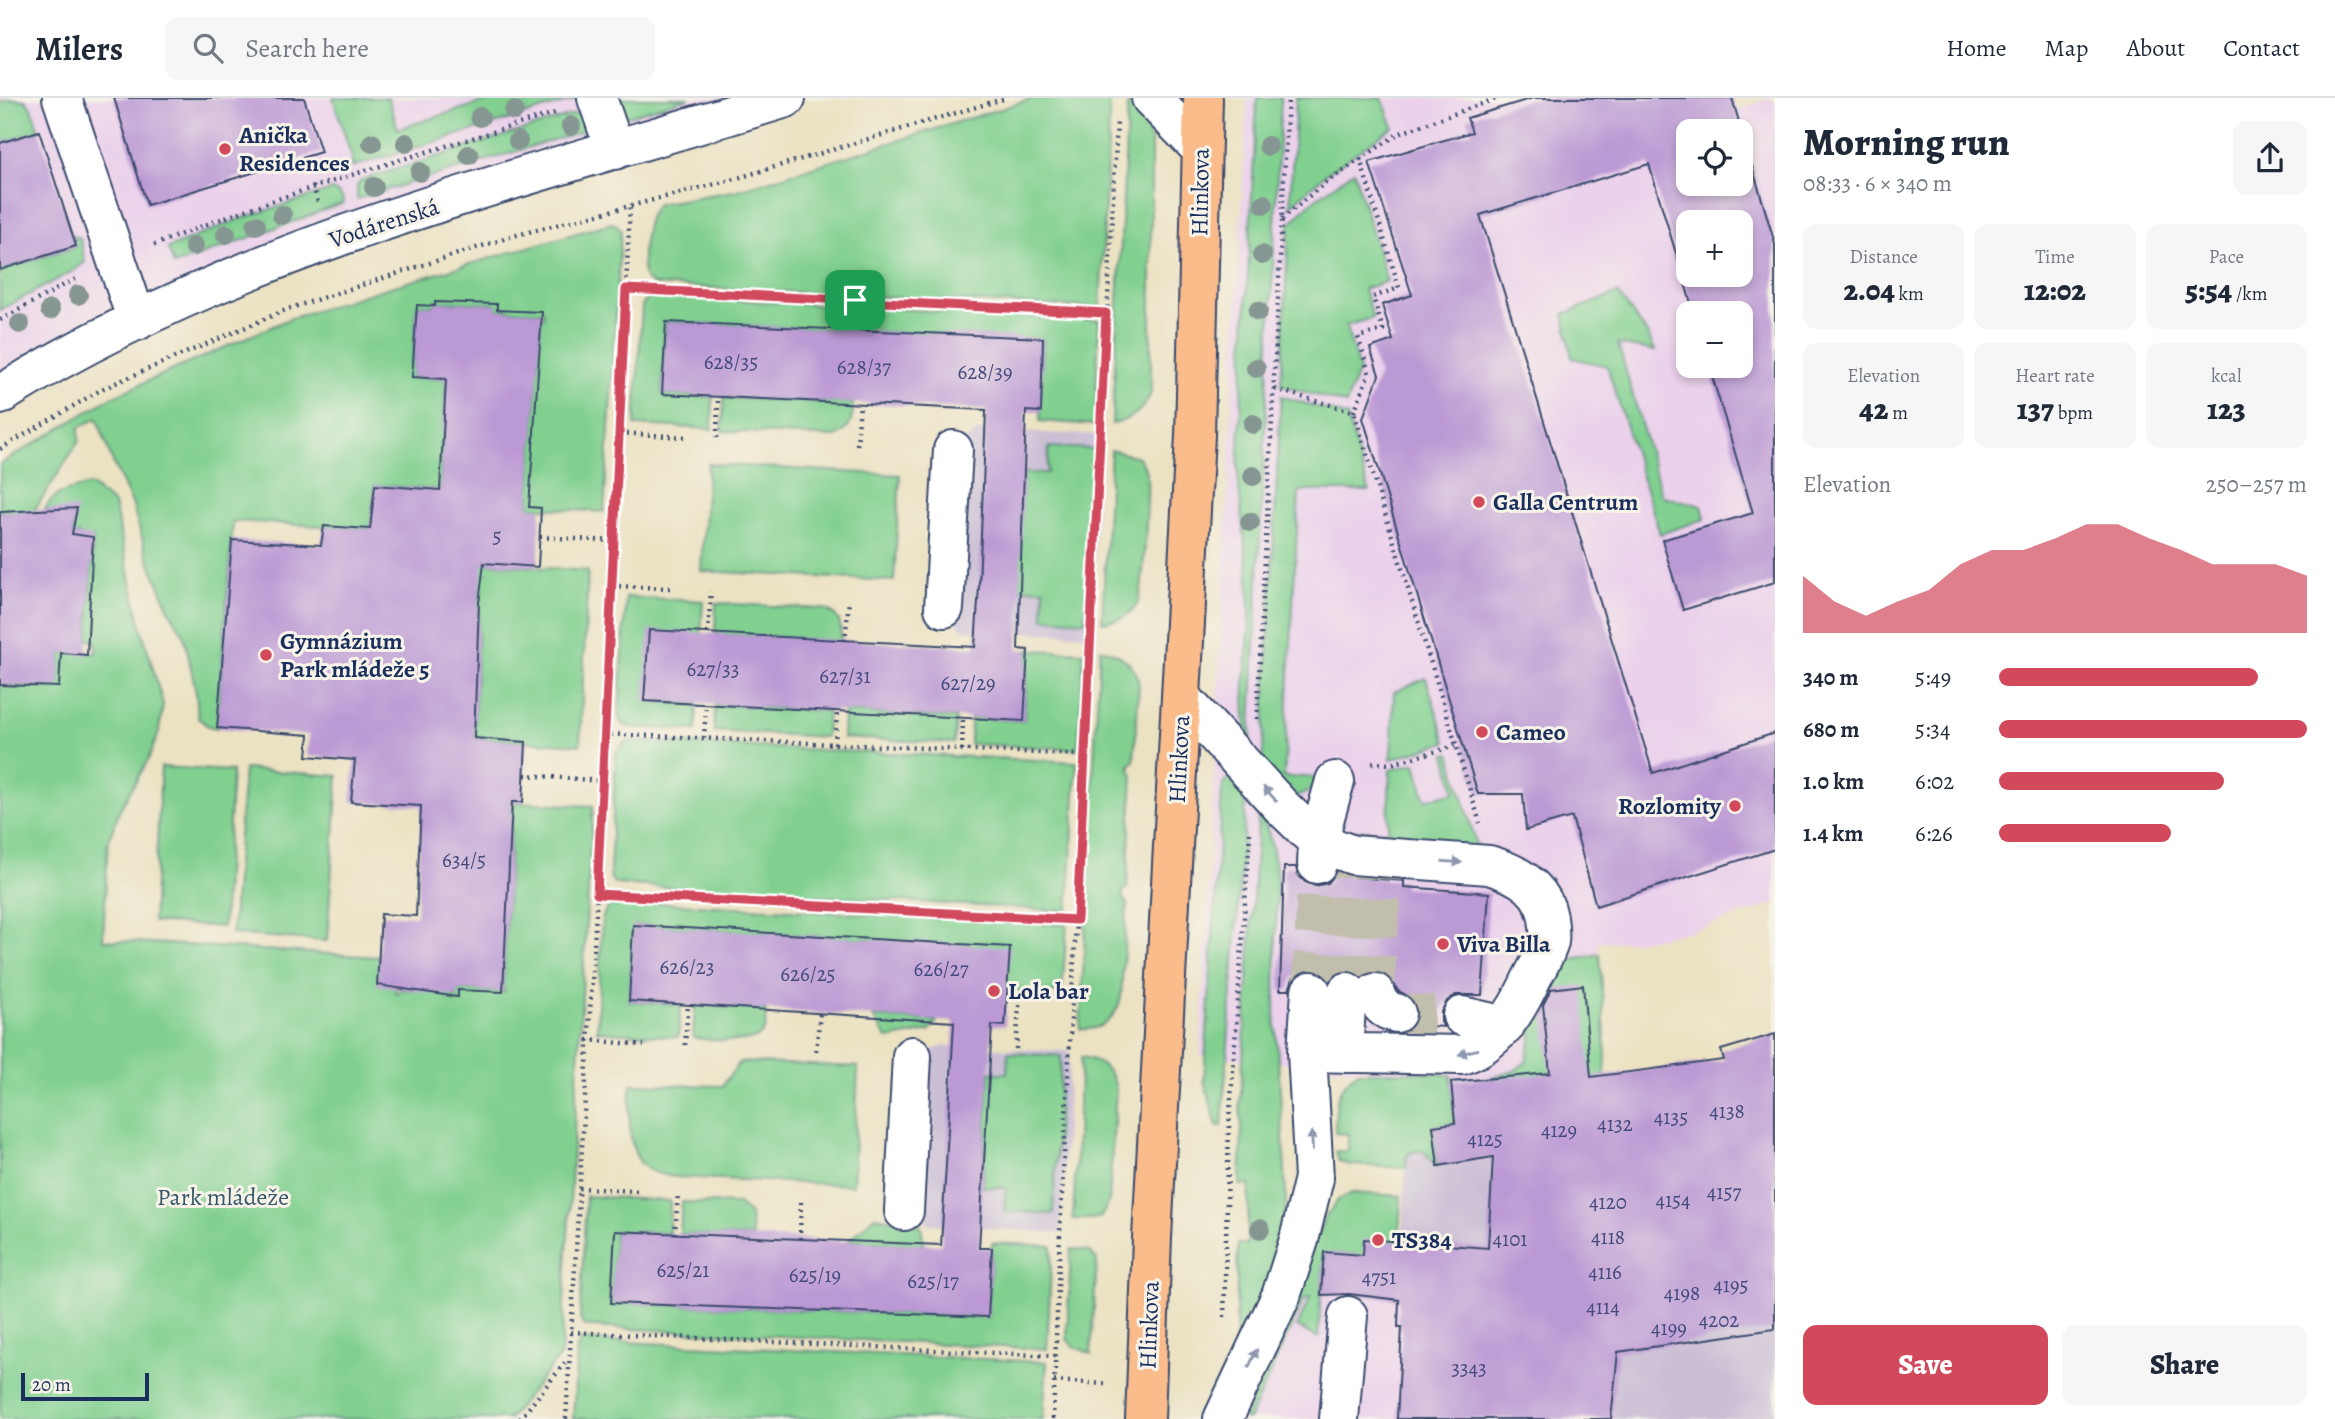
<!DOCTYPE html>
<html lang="en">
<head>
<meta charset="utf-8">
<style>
  body { margin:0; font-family:Alegreya,serif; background:#f6f6f7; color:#1f2937; height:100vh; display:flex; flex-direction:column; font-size:26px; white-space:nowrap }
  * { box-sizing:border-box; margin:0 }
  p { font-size:23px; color:#747a83 }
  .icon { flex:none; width:38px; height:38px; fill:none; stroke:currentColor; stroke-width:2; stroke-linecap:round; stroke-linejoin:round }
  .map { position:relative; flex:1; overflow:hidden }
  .drawer { display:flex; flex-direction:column; background:#fff; width:560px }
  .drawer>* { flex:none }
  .controls { position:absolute; left:1676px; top:21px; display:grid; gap:14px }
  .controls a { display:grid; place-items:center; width:77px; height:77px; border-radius:14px; background:#fff; box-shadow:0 4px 10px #0003; font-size:35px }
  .scale { position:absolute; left:21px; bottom:18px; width:128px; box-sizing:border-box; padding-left:7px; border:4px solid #1b2f5e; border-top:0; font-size:19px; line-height:24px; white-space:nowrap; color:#1b2f5e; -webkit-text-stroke:5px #f7f3e8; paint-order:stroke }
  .pin { position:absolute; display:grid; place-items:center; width:60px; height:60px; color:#fff; margin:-30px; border-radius:14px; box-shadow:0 4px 10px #0006 }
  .round { display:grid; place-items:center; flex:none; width:74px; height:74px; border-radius:14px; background:#f6f6f7 }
  .summary { display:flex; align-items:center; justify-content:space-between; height:119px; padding:0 28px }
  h1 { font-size:38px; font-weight:800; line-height:52px }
  .stats { display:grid; grid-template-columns:repeat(3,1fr); gap:10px; height:119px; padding:7px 28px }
  .stats div { display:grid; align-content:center; border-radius:14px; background:#f6f6f7; text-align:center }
  .stats b { font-size:30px; font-weight:800 }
  .stats small { font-size:19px; font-weight:400 }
  .stats p { font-size:19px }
  .chart { height:196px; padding:14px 28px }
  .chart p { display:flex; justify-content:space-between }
  .chart svg { width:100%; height:126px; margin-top:7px; fill:#d1495b; opacity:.7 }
  .cta { display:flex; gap:14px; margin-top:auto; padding:14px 28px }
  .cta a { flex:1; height:80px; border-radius:14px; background:#d1495b; color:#fff; font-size:28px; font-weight:800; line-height:80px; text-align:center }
  .cta a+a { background:#f6f6f7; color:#1f2937 }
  ul { padding:0 28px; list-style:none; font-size:23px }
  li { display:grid; grid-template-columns:112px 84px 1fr; align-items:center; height:52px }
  li i { height:18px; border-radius:9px; background:#d1495b }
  header { display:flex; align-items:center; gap:42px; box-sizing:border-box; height:98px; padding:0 35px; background:#fff; border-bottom:2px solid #e0e1e3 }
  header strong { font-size:33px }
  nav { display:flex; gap:38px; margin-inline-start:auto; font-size:24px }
  .search { width:490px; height:63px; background:#f6f6f7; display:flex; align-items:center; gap:18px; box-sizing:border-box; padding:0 24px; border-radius:14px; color:#747a83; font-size:26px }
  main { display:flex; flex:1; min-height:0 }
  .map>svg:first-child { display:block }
</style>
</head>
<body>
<header>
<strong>Milers</strong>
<div class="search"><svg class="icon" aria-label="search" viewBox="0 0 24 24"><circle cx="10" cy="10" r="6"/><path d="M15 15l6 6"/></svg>Search here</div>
<nav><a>Home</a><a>Map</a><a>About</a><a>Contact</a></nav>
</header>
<main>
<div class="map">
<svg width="1775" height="1321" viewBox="0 0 1775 1321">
  <rect width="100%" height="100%" fill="#f7f3e8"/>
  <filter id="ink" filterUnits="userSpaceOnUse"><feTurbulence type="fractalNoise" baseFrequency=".0143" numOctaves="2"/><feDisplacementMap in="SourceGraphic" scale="14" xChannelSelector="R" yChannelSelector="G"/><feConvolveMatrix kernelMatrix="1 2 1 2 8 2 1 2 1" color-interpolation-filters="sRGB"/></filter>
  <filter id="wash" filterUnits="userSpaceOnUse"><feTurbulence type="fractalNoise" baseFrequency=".00686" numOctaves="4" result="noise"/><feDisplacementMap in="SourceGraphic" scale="28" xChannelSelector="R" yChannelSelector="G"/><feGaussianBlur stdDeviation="1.57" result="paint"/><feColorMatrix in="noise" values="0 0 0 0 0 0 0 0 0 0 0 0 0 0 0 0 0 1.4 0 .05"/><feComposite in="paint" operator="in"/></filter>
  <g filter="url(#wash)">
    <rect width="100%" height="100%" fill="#ebe2c2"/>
    <path fill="#ebd1eb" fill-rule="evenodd" d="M0,0H786L331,142L0,297Z
      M1247,0H1732L1736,12L1770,0L1775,4V806L1688,834L1645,842L1599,845L1606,958L1604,991L1200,958ZM1689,33H1741V86H1689ZM1689,124H1741V177H1689ZM1689,215H1741V268H1689Z
      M1324,1154L1393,1159L1522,1321H1249L1304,1201L1311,1199Z"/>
    <path fill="#cbbfd5" d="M978,333L1100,337L1091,537L963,532L944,510L953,352Z
      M945,948L1070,953L1060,1135L929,1126L904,1113L912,958Z
      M1411,974L1490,980L1775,977V1321H1522L1402,1144Z"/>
    <path fill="#81d090" stroke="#4e8077" stroke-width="2" d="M333,0H388L398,31L496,0H580L352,69V60Z
      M627,0H689L619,21L617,7L621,2Z
      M1035,0H1107L1110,4L1100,210L654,187L645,181C640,163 644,120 657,106L738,92Z
      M1128,0H1130L1145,23L1151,43V295C1144,313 1130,322 1112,326Z
      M1257,0H1281L1250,648C1238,605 1249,558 1250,514C1250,465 1239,417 1238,368Z
      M1296,0H1382L1393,29L1326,76L1290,108Z
      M9,1L25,2L32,11L39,33L0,45V5Z
      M585,13L597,29L357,101V88L361,82Z
      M1354,73L1387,183L1364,191L1373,220L1346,228L1359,272L1346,306L1281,287L1289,127L1309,106Z
      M331,92C339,94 342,97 344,105L174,167L168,150L237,122Z
      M611,125L617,127L621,132L604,414L529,409L541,219H544V214L497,212L496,206L439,204L435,202V208L417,207L412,279L446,281L440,392L375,387L370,431L233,423L217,630L208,628L198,620L196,594L184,537L170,514L148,460L132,405L112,362L97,320L79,330V343L34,413L0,414V366L114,298L289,221L377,193Z
      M73,138L80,140L85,164L75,172L0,212V172L75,149Z
      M1618,195L1648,237L1655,253L1618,246L1662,398L1702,408L1705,421L1660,436L1607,268L1572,260L1564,216Z
      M657,198L1099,222L1095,327L1040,323L1043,241L666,224L662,296L713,299L712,331L635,327L642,207L648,201Z
      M1281,298L1347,318L1369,393H1299L1284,679H1316L1317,682C1315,693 1302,697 1292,698L1262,672Z
      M724,300L853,305C853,322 851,330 836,339L722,333Z
      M1049,349L1094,351L1085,523L1043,520L1044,491L1019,490L1023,375H1047Z
      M1111,352L1138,359C1143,365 1146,371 1147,379C1148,395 1144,493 1138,504C1131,519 1117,523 1102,524Z
      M708,366L900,377L894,483L701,473Z
      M90,387L114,406L140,525L163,606L159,634L148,662L120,711L108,744L103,842L379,859L396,888V895H399L400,891L453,894V898L457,899L458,892L505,894L503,891L512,704L593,708L561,1257L509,1321H0V587L58,589L61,555H96V543L88,542L93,440L79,438V436L73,438L74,414L45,412C52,393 72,392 90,387Z
      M483,465L588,473L580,647L474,640L480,474Z
      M626,499L703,503L701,535L644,603L697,607L696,632L629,629L621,625L619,618Z
      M716,505L824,511C841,518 841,525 841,543L715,536Z
      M1100,551C1120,554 1135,566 1139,586L1134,663L1130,666V672L1133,677L1127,790L1123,793V801L1127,805L1121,900C1115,921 1103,933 1080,931Z
      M1028,552L1084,554L1078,651L970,646L971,620L1024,623Z
      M1426,580L1446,644L1391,661L1394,594Z
      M715,607L828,613L826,639L714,633Z
      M844,614L956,620L954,645L843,640Z
      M629,643L1077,664L1068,813L615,786L611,781L610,774L616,655L622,647Z
      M1450,655L1478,752L1361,739L1359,732L1388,734L1390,672L1416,665L1425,702L1455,694L1446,656Z
      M161,669L232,673L223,829L153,824Z
      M244,671L338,678L327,843L232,836Z
      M1229,679L1247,688L1222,1028H1217L1204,983L1222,693L1223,687Z
      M1259,706L1272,747L1277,778L1275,914L1285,1071L1286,1110L1278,1159L1235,1267L1238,1146H1247L1249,1087H1240L1242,1029L1240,1009Z
      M620,803L1067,827L1062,895L1007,892L876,842L634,827L629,903L681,907L678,939L597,933L602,820L608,809Z
      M1600,856L1606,958L1603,1007L1496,1019L1490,980L1514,973L1526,964L1532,938L1534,901L1560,863Z
      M695,907L766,912C766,919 767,929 763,934C755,949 708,941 693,940Z
      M873,919L937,923L930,933L888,941Z
      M1008,955L1061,958L1053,1116L1004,1113L1006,1090L983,1089L989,975H1007Z
      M1081,959C1099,961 1113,973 1116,991L1109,1103L1101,1119L1091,1121H1073Z
      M740,964L858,969L853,1087L676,1079C666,1077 657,1077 648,1071C624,1056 630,1010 631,986L722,988Z
      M1358,974H1411L1451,977L1455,1025L1433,1028L1438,1068L1423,1053H1415L1407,1057L1406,1070L1350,1067L1339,1063L1336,1053H1348V1036L1335,1035C1336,1008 1333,991 1358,974Z
      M1352,1095L1401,1098L1399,1140L1402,1144L1393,1159L1324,1155L1318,1240L1297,1229L1310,1199L1304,1201L1249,1321H1244L1324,1121L1338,1102Z
      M586,1098L670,1103L669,1135L615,1133L612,1205L988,1219L992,1145L1052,1148L1047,1251L591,1229L583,1227L580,1220Z
      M682,1104L738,1106L750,1116L752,1139L680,1136Z
      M875,1118L921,1128L924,1147L848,1143Z
      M1071,1151L1089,1153L1097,1162L1091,1256L1073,1248L1067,1241Z
      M581,1242L1047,1264L1043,1321H573L577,1250Z"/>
    <g id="blocks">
      <path fill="#bb99d4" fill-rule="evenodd" d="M114,0H304L321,54L147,107Z
        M1533,0H1732L1775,146V484L1683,512L1662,442L1753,415L1709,268H1741V215H1694L1649,66L1480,117L1653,675L1775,635V751L1596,808L1572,719L1526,732L1523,696H1478L1363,320L1379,277L1370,250L1393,242L1382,207L1412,197L1369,64L1472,34L1467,20ZM1689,33H1741V86H1689ZM1689,124H1741V177H1689Z
        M39,33L76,148L0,172V45Z
        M435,204L497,206V212L542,214L529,409L541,410L538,469L484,465L479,505L474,640L526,644L523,704H512L503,894L458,892V899L377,887L381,816L416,818L421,708L351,704L355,662L307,658L309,637L217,630L232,442L321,447L324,428L370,431L375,387L440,392L446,281L412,279L417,207L435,208Z
        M666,224L1043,240L1041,314L1026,313L1018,551L1028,552L1024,623L644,603L649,532L975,549L979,488L986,312L662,296Z
        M77,410L72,436L93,439L87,557L61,555L59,589L0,587V414Z
        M1284,769H1296L1298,777L1305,784L1315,788L1328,785L1337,774L1351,779L1404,783V789L1489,795L1482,897H1456L1447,903L1441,914V924L1444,929L1414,927L1417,920V910L1412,900L1398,893L1390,879L1379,874H1368L1362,878L1348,872L1337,875L1329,882L1323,875L1312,871L1301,874L1293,880L1289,892H1280Z
        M633,827L1010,849L1005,928L992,927L979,1150H992L988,1219L611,1205L615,1133L941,1147L946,1067L954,924L629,903Z
        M1583,887L1591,979L1724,962L1721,952L1775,936V1231L1618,1254L1611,1321H1397L1402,1229H1398L1399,1202L1349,1196L1321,1197L1324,1154L1363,1157L1364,1141L1488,1150L1493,1059L1438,1068L1433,1028L1455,1025L1451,984L1550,975L1543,907L1551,891Z"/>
    </g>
  </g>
  <g filter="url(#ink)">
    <use href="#blocks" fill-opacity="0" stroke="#3a4a6d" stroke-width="2"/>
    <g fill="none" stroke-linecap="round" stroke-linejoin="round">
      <path stroke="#c1beae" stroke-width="38" stroke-dasharray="38 19" stroke-linecap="butt" d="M1311,893L1317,771
        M1347,894L1353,772
        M1375,895L1383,773
        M1396,915L1462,918"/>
      <g stroke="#3a4a6d" stroke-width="42">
        <path id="minor" d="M62,0L137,223
          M597,0L615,52
          M1151,0L1201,51
          M0,297C238,148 521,82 786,0
          M944,510L953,352
          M1182,600L1281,708L1318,744L1353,757L1489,767C1520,776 1547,792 1549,828C1549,833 1550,840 1549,844C1546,857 1536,871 1530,884C1515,916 1497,945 1462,957L1307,954
          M1317,766L1318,744L1335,683
          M1375,895C1379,907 1383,912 1396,915
          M1462,918L1505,928
          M1343,955L1347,894
          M904,1113L912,958
          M1223,1321L1281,1198L1299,1142L1314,1080L1307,954L1311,893
          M1339,1321L1348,1218"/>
      </g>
      <g stroke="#3a4a6d" stroke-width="42">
        <path id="major" d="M1145,1321L1152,1140L1195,338L1203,0"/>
      </g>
      <path stroke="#3a4a6d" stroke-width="4.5" stroke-dasharray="2 5" stroke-linecap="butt" d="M313,88L318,104
        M1282,121L1325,85L1398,36L1498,0
        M154,147C286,93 423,56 558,14
        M626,191L1106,215
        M0,222L79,179
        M1275,291L1354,314L1480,725
        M1354,314L1369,275L1358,239L1383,232L1373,199L1399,190L1360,61
        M620,335L685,339
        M717,340L718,299
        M857,347L860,305
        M0,351L104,290L288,211L513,138L731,82L1006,0
        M540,439L613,443
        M612,488L673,490
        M708,535L711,493
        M845,543L849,503
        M1257,621L1288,0
        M604,636L1086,657
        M704,640L706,607
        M835,646L837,614
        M962,652L963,620
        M1372,665L1391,666L1455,648
        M525,677L602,683
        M597,796L1077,822
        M1007,896L1073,899
        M587,942L644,947
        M685,947L688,907
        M1016,951L1020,897
        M816,953L820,916
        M579,1090L638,1093
        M675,1136L678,1095
        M800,1141L801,1102
        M1224,1219L1229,1028L1250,735
        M571,1234L1055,1258
        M1054,1283L1106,1286
        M520,1321L568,1261
        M566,1321L597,796L630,107
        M1053,1321L1060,1135L1117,24"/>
      <use href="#minor" stroke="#fff" stroke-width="38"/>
      <use href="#major" stroke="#f9bc8a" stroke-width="38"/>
    </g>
    <g fill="#869692">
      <circle cx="514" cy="13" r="10"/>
      <circle cx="480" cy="19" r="10"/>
      <circle cx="571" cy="28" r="10"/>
      <circle cx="518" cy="43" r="10"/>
      <circle cx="372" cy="45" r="10"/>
      <circle cx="406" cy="45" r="10"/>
      <circle cx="1268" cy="48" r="10"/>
      <circle cx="469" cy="57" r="10"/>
      <circle cx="420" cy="74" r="10"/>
      <circle cx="374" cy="89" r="10"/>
      <circle cx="1264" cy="106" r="10"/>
      <circle cx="282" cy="117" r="10"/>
      <circle cx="256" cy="127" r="10"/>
      <circle cx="226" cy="136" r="10"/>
      <circle cx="194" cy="148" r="10"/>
      <circle cx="1262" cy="157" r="10"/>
      <circle cx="78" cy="197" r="10"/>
      <circle cx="50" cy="212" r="10"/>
      <circle cx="1258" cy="213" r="10"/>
      <circle cx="20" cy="226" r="10"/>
      <circle cx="1256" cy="270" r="10"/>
      <circle cx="1253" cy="326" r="10"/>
      <circle cx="1253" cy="378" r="10"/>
      <circle cx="1250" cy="424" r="10"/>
      <circle cx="1260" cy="1131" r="10"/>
    </g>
    <defs><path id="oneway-solid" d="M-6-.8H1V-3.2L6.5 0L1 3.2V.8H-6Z" transform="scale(1.75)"/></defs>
    <g fill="#8d97ae">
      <use href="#oneway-solid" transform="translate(1270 696) rotate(-132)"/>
      <use href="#oneway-solid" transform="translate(1452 764) rotate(4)"/>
      <use href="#oneway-solid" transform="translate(1468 954) rotate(164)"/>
      <use href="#oneway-solid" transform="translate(1312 1043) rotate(-93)"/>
      <use href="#oneway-solid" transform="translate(1253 1260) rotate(-65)"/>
    </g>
  </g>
  <g fill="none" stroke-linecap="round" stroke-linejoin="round" filter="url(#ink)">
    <g stroke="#fff" stroke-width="14">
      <path id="route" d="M626,191L1106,215L1077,822L597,796Z"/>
    </g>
    <use href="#route" stroke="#d1495b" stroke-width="9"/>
  </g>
  <g fill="#d1495b" stroke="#f7f3e8" stroke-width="2.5">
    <circle cx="225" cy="51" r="7"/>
    <circle cx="1479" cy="404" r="7"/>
    <circle cx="266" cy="557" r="7"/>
    <circle cx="1482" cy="634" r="7"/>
    <circle cx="1735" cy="708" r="7"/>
    <circle cx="1443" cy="846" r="7"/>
    <circle cx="994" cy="893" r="7"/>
    <circle cx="1378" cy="1142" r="7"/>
  </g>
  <g text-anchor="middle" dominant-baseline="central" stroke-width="6" stroke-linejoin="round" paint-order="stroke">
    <g font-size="21" fill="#434a7c">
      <text x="731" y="264">628/35</text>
      <text x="864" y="269">628/37</text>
      <text x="985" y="274">628/39</text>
      <text x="497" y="438">5</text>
      <text x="713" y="571">627/33</text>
      <text x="845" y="578">627/31</text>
      <text x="968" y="585">627/29</text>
      <text x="464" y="762">634/5</text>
      <text x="687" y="869">626/23</text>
      <text x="941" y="871">626/27</text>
      <text x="808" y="876">626/25</text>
      <text x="1727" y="1013">4138</text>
      <text x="1671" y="1019">4135</text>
      <text x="1615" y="1026">4132</text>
      <text x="1559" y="1032">4129</text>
      <text x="1485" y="1041">4125</text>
      <text x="1724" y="1094">4157</text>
      <text x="1673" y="1102">4154</text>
      <text x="1608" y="1104">4120</text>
      <text x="1608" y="1139">4118</text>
      <text x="1510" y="1141">4101</text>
      <text x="683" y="1172">625/21</text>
      <text x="1605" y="1174">4116</text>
      <text x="815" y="1177">625/19</text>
      <text x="1379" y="1179">4751</text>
      <text x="933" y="1183">625/17</text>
      <text x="1731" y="1187">4195</text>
      <text x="1682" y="1195">4198</text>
      <text x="1603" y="1209">4114</text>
      <text x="1719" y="1222">4202</text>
      <text x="1669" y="1230">4199</text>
      <text x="1469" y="1270">3343</text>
    </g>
    <g font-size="24" font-weight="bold" fill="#1b2f5e" stroke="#f7f3e8" text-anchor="start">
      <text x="239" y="37">Anička<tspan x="239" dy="28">Residences</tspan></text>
      <text x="1493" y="404">Galla Centrum</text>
      <text x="280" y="543">Gymnázium<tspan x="280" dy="28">Park mládeže 5</tspan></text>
      <text x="1496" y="634">Cameo</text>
      <text x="1721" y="708" text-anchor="end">Rozlomity</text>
      <text x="1457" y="846">Viva Billa</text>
      <text x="1008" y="893">Lola bar</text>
      <text x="1392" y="1142">TS384</text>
    </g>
    <g font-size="24" fill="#1b2f5e" stroke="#f7f3e8">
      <text transform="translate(1200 94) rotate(-89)">Hlinkova</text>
      <text transform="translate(384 125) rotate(-18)">Vodárenská</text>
      <text transform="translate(1179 661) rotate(-87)">Hlinkova</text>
      <text transform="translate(1149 1227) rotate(-88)">Hlinkova</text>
    </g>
    <g font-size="24" fill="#34576a" stroke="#f7f3e8">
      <text x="223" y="1099">Park mládeže</text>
    </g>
  </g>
</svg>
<div class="controls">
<a><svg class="icon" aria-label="locate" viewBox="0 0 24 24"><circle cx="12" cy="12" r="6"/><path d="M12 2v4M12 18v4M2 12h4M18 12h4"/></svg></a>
<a>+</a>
<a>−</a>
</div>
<div class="scale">20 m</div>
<div class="pin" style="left:855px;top:202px;background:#1e9e55"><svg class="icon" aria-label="arrive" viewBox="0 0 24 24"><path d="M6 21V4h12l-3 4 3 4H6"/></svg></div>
</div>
<section class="drawer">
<div class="summary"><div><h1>Morning run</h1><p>08:33 · 6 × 340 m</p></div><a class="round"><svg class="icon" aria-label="share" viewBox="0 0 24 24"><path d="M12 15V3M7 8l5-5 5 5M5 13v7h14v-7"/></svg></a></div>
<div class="stats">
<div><p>Distance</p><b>2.04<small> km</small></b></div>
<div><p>Time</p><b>12:02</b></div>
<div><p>Pace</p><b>5:54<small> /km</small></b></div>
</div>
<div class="stats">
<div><p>Elevation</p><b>42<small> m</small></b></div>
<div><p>Heart rate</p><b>137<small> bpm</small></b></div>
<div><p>kcal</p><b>123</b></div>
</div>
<div class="chart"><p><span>Elevation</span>250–257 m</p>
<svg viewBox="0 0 160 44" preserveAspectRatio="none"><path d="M0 44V24L10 33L20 38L30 33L40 29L50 20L60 15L70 15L80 11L90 6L100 6L110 11L120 15L130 20L140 20L150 20L160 24V44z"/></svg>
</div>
<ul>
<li><b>340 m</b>5:49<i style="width:84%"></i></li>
<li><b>680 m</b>5:34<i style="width:100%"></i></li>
<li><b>1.0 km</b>6:02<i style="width:73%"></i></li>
<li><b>1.4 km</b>6:26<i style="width:56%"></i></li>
</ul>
<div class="cta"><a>Save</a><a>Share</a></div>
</section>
</main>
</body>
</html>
